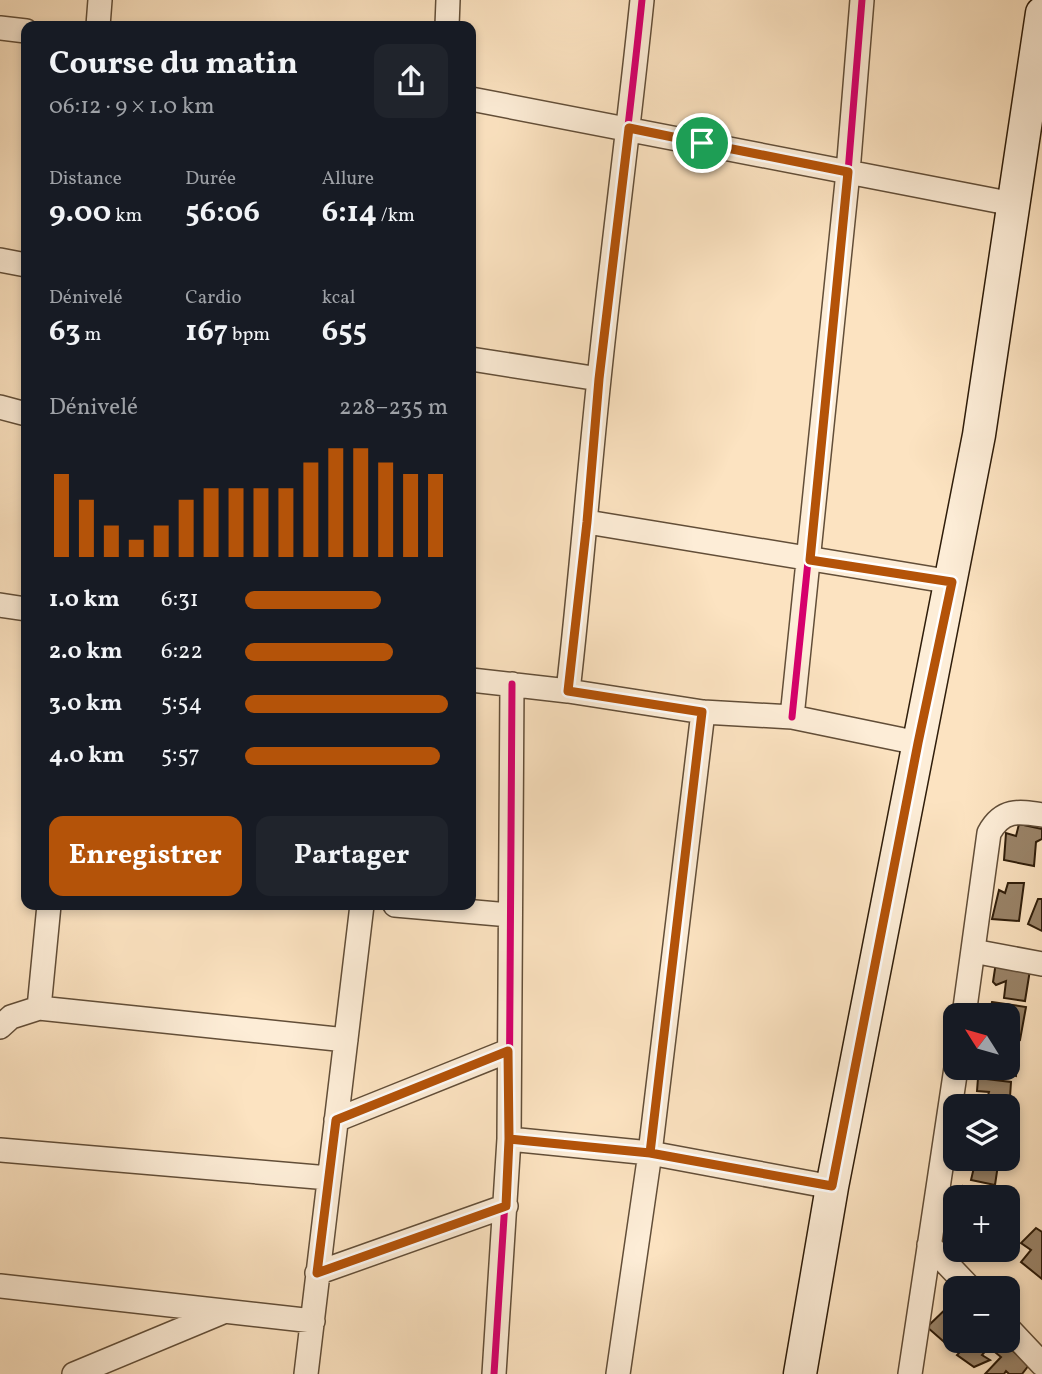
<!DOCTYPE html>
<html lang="fr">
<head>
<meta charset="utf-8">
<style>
  body { margin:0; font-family:Vollkorn,serif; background:#20242c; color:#f1f3f6; height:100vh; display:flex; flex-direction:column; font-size:26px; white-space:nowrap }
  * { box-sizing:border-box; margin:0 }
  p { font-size:23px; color:#9ea1a6 }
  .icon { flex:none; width:38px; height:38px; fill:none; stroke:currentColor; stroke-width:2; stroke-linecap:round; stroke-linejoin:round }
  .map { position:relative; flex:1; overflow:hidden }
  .panel { position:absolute; left:21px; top:21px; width:455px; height:889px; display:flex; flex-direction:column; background:#171b24; border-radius:14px; box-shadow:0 4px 10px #0003 }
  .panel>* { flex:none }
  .needle { width:46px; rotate:307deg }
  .controls { position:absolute; left:943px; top:1003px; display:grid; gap:14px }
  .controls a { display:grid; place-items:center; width:77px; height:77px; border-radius:14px; background:#171b24; box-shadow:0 4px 10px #0003; font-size:35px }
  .pin { position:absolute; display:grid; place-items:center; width:60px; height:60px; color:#fff; margin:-30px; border:4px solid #fff; border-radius:50%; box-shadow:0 2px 7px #0007 }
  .round { display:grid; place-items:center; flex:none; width:74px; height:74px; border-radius:14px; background:#20242c }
  .head { display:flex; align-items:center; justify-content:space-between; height:119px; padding:0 28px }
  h1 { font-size:32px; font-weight:700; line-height:52px }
  .metrics { display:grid; grid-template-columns:repeat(3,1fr); gap:10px; height:119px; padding:7px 28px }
  .metrics div { display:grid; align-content:center }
  .metrics b { font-size:30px; font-weight:700 }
  .metrics small { font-size:19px; font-weight:400 }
  .metrics p { font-size:19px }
  .chart { height:196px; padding:14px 28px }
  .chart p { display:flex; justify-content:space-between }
  .chart svg { width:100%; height:126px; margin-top:7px; stroke:#b45309; stroke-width:6 }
  .action { display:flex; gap:14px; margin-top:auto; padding:14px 28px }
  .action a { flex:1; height:80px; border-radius:14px; background:#b45309; color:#fff; font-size:28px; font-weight:700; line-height:80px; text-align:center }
  .action a+a { background:#20242c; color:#f1f3f6 }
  ul { padding:0 28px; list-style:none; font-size:23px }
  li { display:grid; grid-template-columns:112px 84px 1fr; align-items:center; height:52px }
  li i { height:18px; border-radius:9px; background:#b45309 }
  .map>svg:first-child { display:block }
</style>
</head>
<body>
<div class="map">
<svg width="1042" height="1374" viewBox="0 0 1042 1374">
  <rect width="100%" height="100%" fill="#fce3c1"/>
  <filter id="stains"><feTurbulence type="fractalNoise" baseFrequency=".00286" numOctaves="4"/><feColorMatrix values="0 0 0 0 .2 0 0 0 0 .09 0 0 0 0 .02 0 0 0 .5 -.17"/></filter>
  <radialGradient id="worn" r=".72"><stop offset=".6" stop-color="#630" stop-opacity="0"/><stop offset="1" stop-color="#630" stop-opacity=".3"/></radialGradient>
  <path fill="#9a8469" stroke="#2f1d0a" stroke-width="2" d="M1019,824L1042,829V839L1036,842L1034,866L1004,860L1006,833L1016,836Z
    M1008,883H1024L1019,921L992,919L999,890L1005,893Z
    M1038,899H1042V931L1028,924Z
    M996,962L1030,970L1025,1001L1004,998L1006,981L996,985L993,982Z
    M992,1002L1026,1007L1020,1040L1008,1036V1015H989Z
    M1008,1043L1017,1044L1016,1076L994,1071V1068H1008Z
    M978,1078L1011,1082L1009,1112L1008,1106H985L989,1092L977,1091Z
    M963,1158H999L995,1185L971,1180L975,1163L969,1161L968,1169L961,1168Z
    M963,1186L988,1191L997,1197H962Z
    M1036,1228L1042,1232V1279L1021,1262L1031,1250L1021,1243Z
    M955,1300L956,1340H961L951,1348L927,1327Z
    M971,1340L993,1342L982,1355L990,1360L974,1367L957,1355Z
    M1005,1344L1029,1365L1022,1374H1009L1006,1371L1004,1374H985L1001,1357L996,1353Z"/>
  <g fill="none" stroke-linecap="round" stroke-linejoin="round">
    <g stroke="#624e38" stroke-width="26">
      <path id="street" d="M98,26L100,0
        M447,26L448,0
        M0,28L26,31
        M471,99L1013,204
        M0,260L26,265
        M471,359L599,379
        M0,407L26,414
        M587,522L952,582
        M0,605L26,609
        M471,680L568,691L703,712L792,717L918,743
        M568,691C580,587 588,483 599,379C612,253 629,127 642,0
        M792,717L848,172L862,0
        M395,905L510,915
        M973,951L1042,964
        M39,1008L49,905
        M964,1015L989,833C1002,809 1018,811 1042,815
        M0,1027L11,1017L39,1008L346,1040
        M336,1120L508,1051
        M509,1139L650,1153L832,1187
        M0,1150L329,1178
        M929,1245L970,1288
        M317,1273L506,1206
        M0,1286L313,1321
        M1008,1328L1042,1364
        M74,1374L223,1312
        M306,1374L362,905
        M494,1374L509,1139L512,684
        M618,1374L650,1153L703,712
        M910,1374L956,1068"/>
    </g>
    <g stroke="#2f1d0a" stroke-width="35">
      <path id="secondary" d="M800,1374L832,1187L979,435L1042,13"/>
    </g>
    <use href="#street" stroke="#fdedd7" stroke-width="23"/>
    <use href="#secondary" stroke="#fdedd7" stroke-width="32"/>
    <g stroke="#fdedd7" stroke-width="11">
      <path id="cycleway" d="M568,691C580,587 588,483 599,379C612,253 629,127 642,0
        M792,717L848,172L862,0
        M494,1374L509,1139L512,684"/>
    </g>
    <use href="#cycleway" stroke="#d6006c" stroke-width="7"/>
  </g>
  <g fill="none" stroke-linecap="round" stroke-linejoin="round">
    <g stroke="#fff" stroke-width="14">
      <path id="route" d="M702,143L629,128L599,379L587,522L568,691L702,712L650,1153L509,1139L508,1051L336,1120L317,1273L506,1206L509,1139L650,1153L832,1186L918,743L952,582L810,560L848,172L702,143"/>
    </g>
    <use href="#route" stroke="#b45309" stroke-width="9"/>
  </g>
  <rect width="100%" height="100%" filter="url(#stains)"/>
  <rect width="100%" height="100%" fill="url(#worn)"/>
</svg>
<div class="controls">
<a><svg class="needle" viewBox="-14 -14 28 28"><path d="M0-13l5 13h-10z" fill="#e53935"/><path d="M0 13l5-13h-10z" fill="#9ea1a6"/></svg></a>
<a><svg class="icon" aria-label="layers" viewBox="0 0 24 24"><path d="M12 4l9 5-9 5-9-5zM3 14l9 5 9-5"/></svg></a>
<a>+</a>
<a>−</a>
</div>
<div class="pin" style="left:702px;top:143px;background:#1e9e55"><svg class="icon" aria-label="arrive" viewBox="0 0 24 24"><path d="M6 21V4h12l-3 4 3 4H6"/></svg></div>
<section class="panel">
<div class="head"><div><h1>Course du matin</h1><p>06:12 · 9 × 1.0 km</p></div><a class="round"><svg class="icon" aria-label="share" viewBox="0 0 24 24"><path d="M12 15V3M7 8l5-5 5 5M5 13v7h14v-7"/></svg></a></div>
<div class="metrics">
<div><p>Distance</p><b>9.00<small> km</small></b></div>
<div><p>Durée</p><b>56:06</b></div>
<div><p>Allure</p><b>6:14<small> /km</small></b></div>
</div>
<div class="metrics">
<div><p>Dénivelé</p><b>63<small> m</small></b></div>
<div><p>Cardio</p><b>167<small> bpm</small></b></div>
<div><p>kcal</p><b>655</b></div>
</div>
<div class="chart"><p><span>Dénivelé</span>228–235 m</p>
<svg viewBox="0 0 160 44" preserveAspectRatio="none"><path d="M5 44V15M15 44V24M25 44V33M35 44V38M45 44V33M55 44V24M65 44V20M75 44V20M85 44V20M95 44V20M105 44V11M115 44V6M125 44V6M135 44V11M145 44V15M155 44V15"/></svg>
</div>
<ul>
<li><b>1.0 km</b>6:31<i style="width:67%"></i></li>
<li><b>2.0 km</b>6:22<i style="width:73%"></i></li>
<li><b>3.0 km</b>5:54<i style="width:100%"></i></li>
<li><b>4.0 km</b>5:57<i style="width:96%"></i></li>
</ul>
<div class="action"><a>Enregistrer</a><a>Partager</a></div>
</section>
</div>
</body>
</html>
